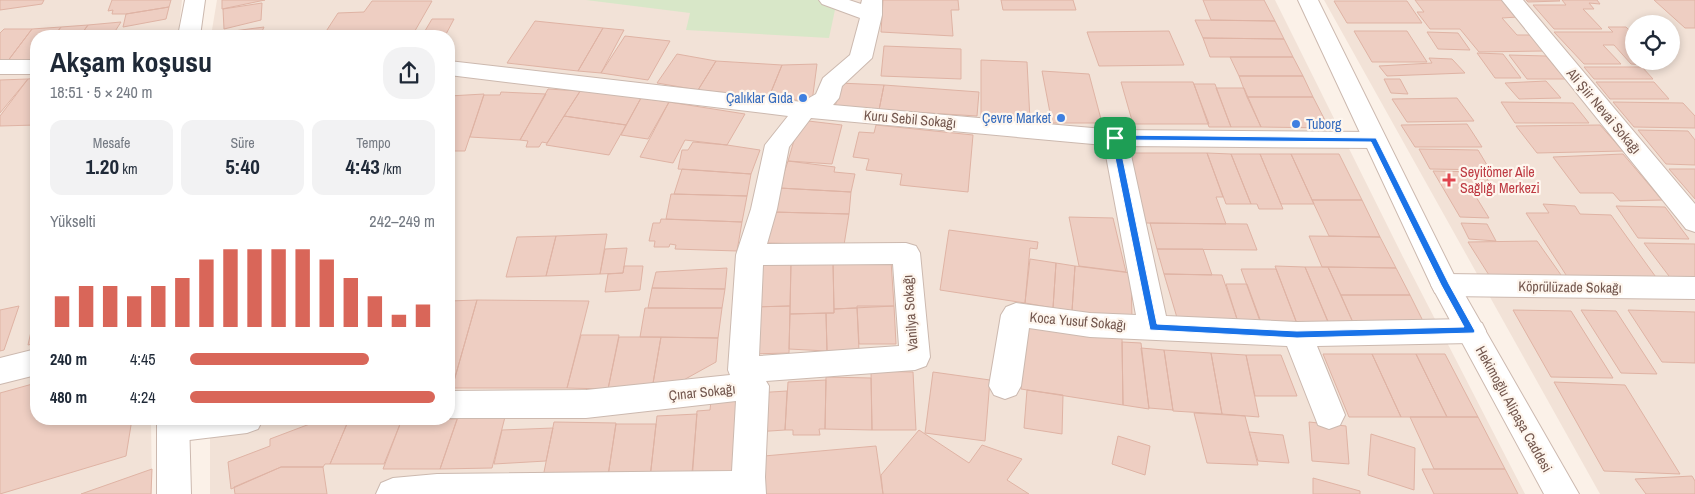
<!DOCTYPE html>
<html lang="tr">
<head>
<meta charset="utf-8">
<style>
  body { margin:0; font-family:"Archivo Narrow",sans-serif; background:#f2f2f3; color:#1f2937; height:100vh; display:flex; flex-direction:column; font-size:19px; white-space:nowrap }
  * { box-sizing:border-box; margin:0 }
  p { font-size:16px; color:#747a83 }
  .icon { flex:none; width:28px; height:28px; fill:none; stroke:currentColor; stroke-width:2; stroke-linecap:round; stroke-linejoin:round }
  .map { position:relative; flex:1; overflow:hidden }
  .side { position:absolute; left:30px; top:30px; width:425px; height:395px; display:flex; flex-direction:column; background:#fff; border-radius:20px; box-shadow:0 2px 8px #0003 }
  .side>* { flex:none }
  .fabs { position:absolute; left:1625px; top:15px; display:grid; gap:10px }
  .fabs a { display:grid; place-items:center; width:55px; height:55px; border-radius:50%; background:#fff; box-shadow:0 2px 8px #0003; font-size:25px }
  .pin { position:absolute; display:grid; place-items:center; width:42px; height:42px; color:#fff; margin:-21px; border-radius:10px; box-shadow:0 2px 8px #0006 }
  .round { display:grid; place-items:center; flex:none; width:52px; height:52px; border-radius:20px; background:#f2f2f3 }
  .headline { display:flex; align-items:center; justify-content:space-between; height:85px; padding:0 20px }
  h1 { font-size:28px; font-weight:700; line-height:38px }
  .metrics { display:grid; grid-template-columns:repeat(3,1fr); gap:8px; height:85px; padding:5px 20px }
  .metrics div { display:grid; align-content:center; border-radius:12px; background:#f2f2f3; text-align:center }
  .metrics b { font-size:21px; font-weight:700 }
  .metrics small { font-size:14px; font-weight:400 }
  .metrics p { font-size:14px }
  .chart { height:140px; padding:10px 20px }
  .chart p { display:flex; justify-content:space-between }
  .chart svg { width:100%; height:90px; margin-top:5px; stroke:#d96659; stroke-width:6 }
  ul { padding:0 20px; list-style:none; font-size:16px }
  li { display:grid; grid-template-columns:80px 60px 1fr; align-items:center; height:38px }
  li i { height:12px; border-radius:6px; background:#d96659 }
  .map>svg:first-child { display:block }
</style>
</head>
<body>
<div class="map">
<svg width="1695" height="494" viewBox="0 0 1695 494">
  <rect width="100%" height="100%" fill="#fbf1e8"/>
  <path fill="#f2e2d7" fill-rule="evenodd" d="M0,0H182L178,36H36V419H151L152,494H0Z
    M217,0H1275L1403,257L1525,494H210V419H449V36H211Z
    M1324,0H1695V494H1600ZM1634,24H1671V61H1634Z"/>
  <path fill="#d8e7c8" d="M586,0H821L836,5L829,38L686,30L690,13Z"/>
  <path fill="#eecec2" stroke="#dfb3a4" d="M0,0H44L42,4L0,10Z
    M112,0H171L169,7L126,14H112L113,10L108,11Z
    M222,0H265L222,9Z
    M883,0H958L959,10H951L953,36L881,32Z
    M1001,0H1073L1076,10H1003Z
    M1203,0H1264L1275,21L1211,20Z
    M1415,0H1503L1518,17L1502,18L1517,35H1530L1544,51L1479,52L1460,29H1430L1417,12H1424Z
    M1526,0H1559L1560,1L1528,2Z
    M1562,0H1597L1600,4L1589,3L1594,9H1583L1602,29H1554L1533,5H1566Z
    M1654,0H1695V28H1685Z
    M372,1H432L412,36H323L338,13L364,12Z
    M1334,1H1407L1422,23H1347Z
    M262,3L261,20L224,29L223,9Z
    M169,7L166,19L123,27L126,14Z
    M432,19H454L445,36H422Z
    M1195,20L1275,21L1284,39L1203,38Z
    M535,21L603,28L578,71L507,63Z
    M121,22L112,36H80L88,25Z
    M88,25L80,36H54L61,27Z
    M61,27L54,36H36V61L7,62L32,29Z
    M264,27L260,36H225L226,32Z
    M1608,27H1626L1634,35V61H1659L1663,66L1631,64L1614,45H1603L1621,64H1584L1554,32H1613Z
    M603,28L624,30L601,73L578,71Z
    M4,29H32L7,62H0V33Z
    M1169,31L1184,65L1099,66L1087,32Z
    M1354,31H1407L1427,62H1372Z
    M1427,32L1458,33L1470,50L1438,49Z
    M625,36L670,41L648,80L601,73Z
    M1203,38L1284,39L1293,57H1210Z
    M884,46L961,49V79L881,76Z
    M1477,53L1503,54L1521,78H1495Z
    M677,54L716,61L698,90L657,83Z
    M1509,55L1546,56L1565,79H1527Z
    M1230,57H1293L1303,76H1239Z
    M1429,58L1452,59L1465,73L1387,76L1379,66L1432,63Z
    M981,60L1027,62L1030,120L981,117Z
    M716,61L782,65L769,97L698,90Z
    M817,64L812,102L769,97L782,65Z
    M1584,67H1642L1653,79H1594Z
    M1042,71L1089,74L1102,123H1052Z
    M1239,76H1303L1313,97H1247Z
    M36,78V125L0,126V116L28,79Z
    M28,79L0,113V80Z
    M1384,79H1400L1408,94L1391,93Z
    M1546,81L1561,98L1519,99L1505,83Z
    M1121,82H1193L1209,124H1133Z
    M1596,82H1654L1669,99H1610Z
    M839,83L884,85L879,110L835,109Z
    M1194,84H1215L1231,127H1209Z
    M884,85L979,92L977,116L879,110Z
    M1216,88H1244L1261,127H1231Z
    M548,89L580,91L547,143L542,142L539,147H526L528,141L520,140Z
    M581,90L641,98L626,125L564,116Z
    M501,92L546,94L520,140L470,137L484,95H500Z
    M484,94L465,151H449V96Z
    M1247,97H1313L1329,128L1261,127Z
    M641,98L669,102L648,139L621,135Z
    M1457,98L1474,121L1407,122L1392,99Z
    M669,102L745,114L727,145L685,140L673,163L640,157Z
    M1501,102L1573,103L1589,123H1515Z
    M1613,102L1683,103L1695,116V128L1634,127Z
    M564,116L626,125L609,155L546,145Z
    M800,120L842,125L832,164L788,161Z
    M1467,124L1482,147H1415L1401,125Z
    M876,125L973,135L968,192L900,185L902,174L866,170L869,159L853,157L859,132L874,133Z
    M1600,125L1623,151L1537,153L1516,126Z
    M1638,130L1688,131L1695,140V165L1666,164Z
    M693,142L727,145L760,150L751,174L678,169L682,150H688Z
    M1419,149L1478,150L1490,170L1430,169Z
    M1125,153H1207L1223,197H1216L1226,224L1145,223Z
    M1207,153L1231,154L1251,204H1226Z
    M1231,154H1260L1283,209H1259L1257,204H1251Z
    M1260,154H1291L1314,204H1281Z
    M1291,154H1339L1362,200H1312Z
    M1623,154L1662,200L1620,201L1613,193H1580L1553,157Z
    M788,161L835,167L834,172L855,174L851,192L779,188Z
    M682,169L751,174L747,196L674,194Z
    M1669,169H1695V199Z
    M1433,171L1483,172L1495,192H1473L1489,218L1460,217Z
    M779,188L851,192L849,214L772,212Z
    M671,194L747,196L742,222L666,219Z
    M1312,200H1362L1380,237L1329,236Z
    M1543,204L1575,206L1580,214L1611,215L1658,280L1568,278L1526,213H1549Z
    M1616,206L1665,207L1689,239L1638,238Z
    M772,212L849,214L844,245L766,243Z
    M1069,217L1113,218L1126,272L1079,266Z
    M661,219L742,222L737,251L675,249L676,245L670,244L669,247H654L655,241H649L653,223H660Z
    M1150,223L1247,224L1257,250L1157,249Z
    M1461,223L1487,224L1496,241L1469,239Z
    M949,230L1038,242L1037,249L1030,248L1025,303L940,290Z
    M607,234L600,274L546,276L556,236Z
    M556,236L546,276L506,277L517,237Z
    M1309,236L1380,237L1396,268L1322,267Z
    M1537,241L1566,282L1494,283L1468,242Z
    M1644,243L1695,244V284H1675Z
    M627,248L623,273L600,274L605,249Z
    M1157,249H1203L1212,275L1164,274Z
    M1030,259L1056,263L1053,308L1025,303Z
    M891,261L894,306L834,309L833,262Z
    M791,262H833L834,313L790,314Z
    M791,262L790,306L752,307L754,263Z
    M1056,263L1075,266L1072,311L1053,308Z
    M624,266H643L640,290L605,292L608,274L623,273Z
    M1075,266L1131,273L1132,319L1072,311Z
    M1275,266L1305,267L1330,326H1298Z
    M1305,267H1328L1355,327H1330Z
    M1328,267L1396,268L1410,295H1341Z
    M727,268L725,289L652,288L656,272Z
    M1241,269H1276L1297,324H1261Z
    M1164,274L1222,275L1238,322L1178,321Z
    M1226,284H1247L1261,322H1238Z
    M652,288L725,289L722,308H648Z
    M1341,295H1410L1426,327H1355Z
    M477,300L452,388H449V301Z
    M477,300L589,301L567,388H452Z
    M19,306L4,350L0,351V310Z
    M790,306L789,353L749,354L752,307Z
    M857,306H894L896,344H859Z
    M645,308H722L718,338L640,337Z
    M857,308L859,351H827L826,313H834V309Z
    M36,309V343L28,345Z
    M1513,310L1571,311L1613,378L1551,377Z
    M1581,310L1616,311L1657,374L1621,373Z
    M1628,310L1695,312V363L1662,362Z
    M826,313L827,351L789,349L790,314Z
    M1026,324L1122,338L1123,405L1021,389Z
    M581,335H619L608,389L567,388Z
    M619,337H661L652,389H608Z
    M661,337L718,338L716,362L680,382L652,389Z
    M1122,342L1141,343L1149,409L1123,405Z
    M1141,348L1164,350L1173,410L1149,408Z
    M1164,350L1211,353L1222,414L1173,411Z
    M1211,353L1246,355L1259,417L1222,414Z
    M1323,354H1372L1401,417H1349Z
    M1372,354H1416L1447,417H1401Z
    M1416,354H1445L1478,417H1447Z
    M1246,355H1281L1297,396H1255Z
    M871,371L913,372L916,430H872Z
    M933,372L990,380L985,441L925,433Z
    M826,377L871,378L872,430L825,429Z
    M826,380L825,429H819L820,435H793V430H785L788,382Z
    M1554,382L1625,385L1680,474L1604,471Z
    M36,383V419H132L126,456L0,494V393Z
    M1027,390L1063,395L1062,434L1024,428Z
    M787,391L785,430L755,432V393Z
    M740,400L734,479L692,481L697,411L710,410L711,401Z
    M1194,413L1245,416L1258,465L1207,463Z
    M697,414L691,485L649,487L657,416Z
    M458,417H505L492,468L440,469Z
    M1410,417H1478L1505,469H1434Z
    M323,419H349L330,464H325L323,467H281L231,489L228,462L270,446V439Z
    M349,419H402L384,464H330Z
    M402,419H457L440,469H383Z
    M554,422L616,423L606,489L540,492Z
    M1309,422L1346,426L1349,464L1312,461Z
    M616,424H656L649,487L606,489Z
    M553,428L546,461L494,464L502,430Z
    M919,430L969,463L982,445L1022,459L1007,480L1029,494H883L881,475Z
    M1249,432L1283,435L1289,463L1258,461Z
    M1371,434L1415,448L1414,490L1368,475Z
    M1118,436L1150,446L1145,475L1112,464Z
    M876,446L883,494H755L753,457Z
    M281,467H323L327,494H235L234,487Z
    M152,469L151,494H81Z
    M1422,469H1505L1518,494H1434Z
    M1692,476L1695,481V494H1646L1635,479Z
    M1313,478L1360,491V494H1313Z"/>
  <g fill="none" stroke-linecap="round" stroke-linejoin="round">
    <g stroke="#ccb9af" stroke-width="2">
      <path id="minor" d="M819,0H849L861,4L862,0H882V15L872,58L842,86L839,98L833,105L1115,130L1374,132L1383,134L1386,140L1383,146L1374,148L1129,146L1166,316L1297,322L1471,319L1482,323L1486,331L1482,339L1471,343L1317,346L1345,415L1340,425L1329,429L1318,425L1287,346L1090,337L1029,328L1021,386L1016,395L1005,399L994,395L989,386L1001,315L1006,307L1016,303L1090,313L1136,315L1104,145L811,118L789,147L777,209L767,244L906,243L916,246L920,253L930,357L926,366L915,370L766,381L769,386L765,477L766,494H376L381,483L393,478L437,474L732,471L736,401L586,418H449V391L586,390L730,375L728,370L736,255L751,209L765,145L788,116L449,75V61L802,102L816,94L823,78L850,55L860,18L822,4ZM893,264L899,346L759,356L763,265Z
        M1502,0H1523L1695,204V232L1686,229Z
        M0,60H36V74H0Z
        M1445,274L1695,277V299L1445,296L1435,293L1431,285L1435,277Z
        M36,349V375L0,384V358Z
        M161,419H263L258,429L247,433L173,442L162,438L157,428Z"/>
    </g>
    <g stroke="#ccb9af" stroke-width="2">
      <path id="tertiary" d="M185,0H205L200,36H178Z
        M1298,0H1318L1457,281L1579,494H1544L1431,285Z
        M157,419H189L191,494H157Z"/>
    </g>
    <use href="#minor" fill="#fff" fill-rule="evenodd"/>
    <use href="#tertiary" fill="#fff" fill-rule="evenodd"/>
  </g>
  <path fill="#1a73e8" stroke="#fff" fill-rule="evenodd" d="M1115,135L1376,138L1449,284L1475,331L1474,333L1297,338L1150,330L1111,138ZM1119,140L1371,142L1441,285L1464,327L1297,331L1157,324Z"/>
  <g fill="#3f7fe0" stroke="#fef6ee" stroke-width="2">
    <circle cx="803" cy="98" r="5"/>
    <circle cx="1061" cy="118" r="5"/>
    <circle cx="1296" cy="124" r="5"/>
  </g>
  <path fill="#e0444e" stroke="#fef6ee" stroke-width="2" d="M1446.5 172.5h5v5h5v5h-5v5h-5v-5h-5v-5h5z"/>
  <g text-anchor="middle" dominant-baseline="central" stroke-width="4.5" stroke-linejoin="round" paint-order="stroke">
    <g font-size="14" fill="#366cbe" stroke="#fef6ee" text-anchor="end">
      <text x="793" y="98">Çalıklar Gıda</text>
      <text x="1051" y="118">Çevre Market</text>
      <text x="1306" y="124" text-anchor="start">Tuborg</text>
    </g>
    <g font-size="14" fill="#73574e" stroke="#fef6ee">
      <text transform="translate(1604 111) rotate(50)">Ali Şiir Nevai Sokağı</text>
      <text transform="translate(910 119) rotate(5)">Kuru Sebil Sokağı</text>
      <text transform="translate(1570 287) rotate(1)">Köprülüzade Sokağı</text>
      <text transform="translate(910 313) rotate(-94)">Vanilya Sokağı</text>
      <text transform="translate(1078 321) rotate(5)">Koca Yusuf Sokağı</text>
      <text transform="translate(702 392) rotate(-6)">Çınar Sokağı</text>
      <text transform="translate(1514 409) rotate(61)">Hekimoğlu Alipaşa Caddesi</text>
    </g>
    <g font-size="14" fill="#be3a42" stroke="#fef6ee" text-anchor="start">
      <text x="1460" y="172">Seyitömer Aile<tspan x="1460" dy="16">Sağlığı Merkezi</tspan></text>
    </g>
  </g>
</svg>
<div class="fabs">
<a><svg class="icon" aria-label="locate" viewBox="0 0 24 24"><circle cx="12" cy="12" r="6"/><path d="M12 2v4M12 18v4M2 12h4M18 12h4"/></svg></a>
</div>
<div class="pin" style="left:1115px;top:138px;background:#1e9e55"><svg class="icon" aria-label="arrive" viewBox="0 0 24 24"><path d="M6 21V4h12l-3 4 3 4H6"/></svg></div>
<section class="side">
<div class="headline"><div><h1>Akşam koşusu</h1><p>18:51 · 5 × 240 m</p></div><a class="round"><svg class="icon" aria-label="share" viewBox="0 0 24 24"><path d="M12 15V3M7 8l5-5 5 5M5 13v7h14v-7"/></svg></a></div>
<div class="metrics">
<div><p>Mesafe</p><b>1.20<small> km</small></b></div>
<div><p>Süre</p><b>5:40</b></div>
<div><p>Tempo</p><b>4:43<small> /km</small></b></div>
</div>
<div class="chart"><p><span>Yükselti</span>242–249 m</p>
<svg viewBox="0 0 160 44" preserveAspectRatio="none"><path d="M5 44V29M15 44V24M25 44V24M35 44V29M45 44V24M55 44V20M65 44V11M75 44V6M85 44V6M95 44V6M105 44V6M115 44V11M125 44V20M135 44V29M145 44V38M155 44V33"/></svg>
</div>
<ul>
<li><b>240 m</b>4:45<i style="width:73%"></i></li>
<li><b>480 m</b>4:24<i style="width:100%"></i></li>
</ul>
</section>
</div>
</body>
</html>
